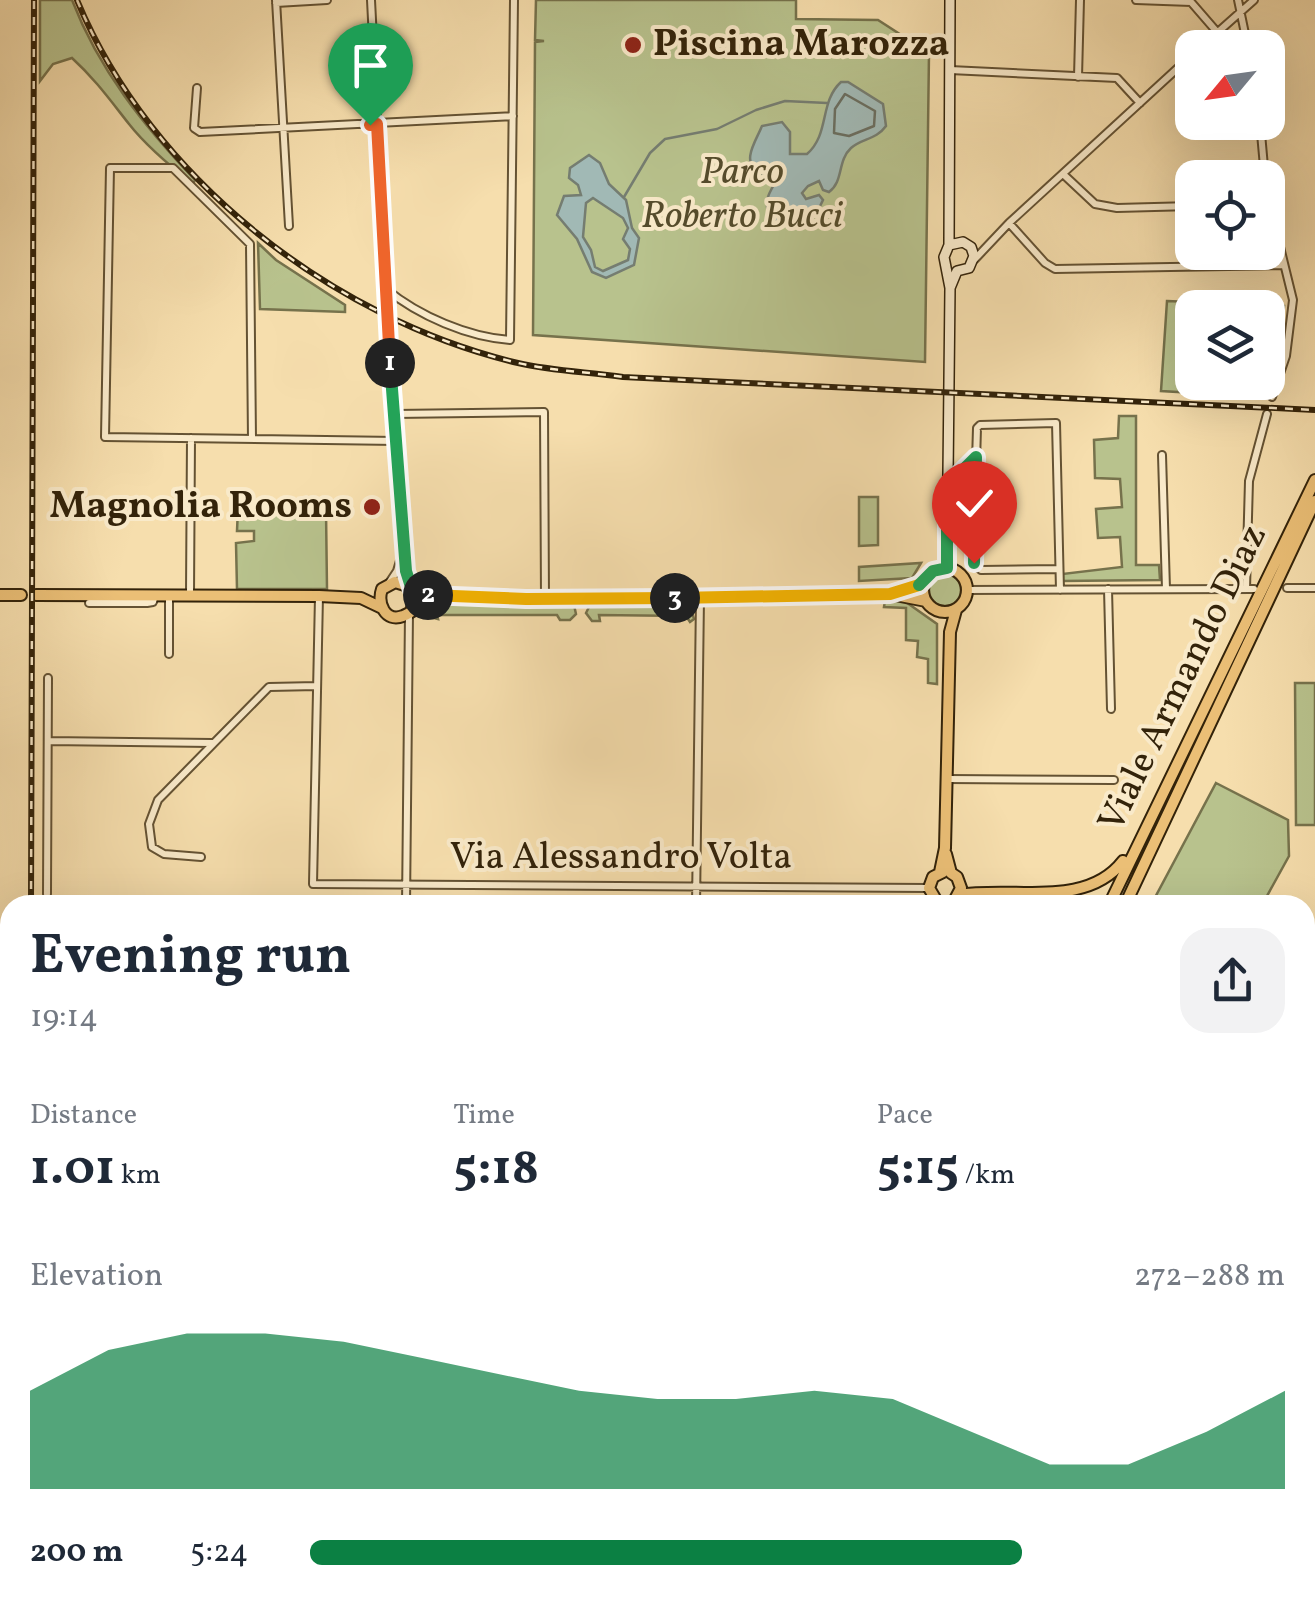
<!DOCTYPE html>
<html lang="en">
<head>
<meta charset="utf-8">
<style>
  body { margin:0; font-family:Vollkorn,serif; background:#f2f2f3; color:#1f2937; height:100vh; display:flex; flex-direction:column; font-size:38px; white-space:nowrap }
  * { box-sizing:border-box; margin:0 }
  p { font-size:32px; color:#747a83 }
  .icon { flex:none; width:55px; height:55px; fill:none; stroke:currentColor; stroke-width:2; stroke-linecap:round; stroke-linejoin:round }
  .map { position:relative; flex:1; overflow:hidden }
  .details { position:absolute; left:0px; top:895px; width:1315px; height:715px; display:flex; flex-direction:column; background:#fff; border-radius:30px 30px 0 0; box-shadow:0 10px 40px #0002 }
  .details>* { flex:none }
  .needle { width:65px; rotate:241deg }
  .fabs { position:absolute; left:1175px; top:30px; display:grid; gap:20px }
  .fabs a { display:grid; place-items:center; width:110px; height:110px; border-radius:20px; background:#fff; box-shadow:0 10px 40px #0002; font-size:50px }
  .pin { position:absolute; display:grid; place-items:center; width:85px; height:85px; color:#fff; margin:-102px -42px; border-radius:50% 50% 50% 0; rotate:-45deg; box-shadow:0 0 10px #0007 }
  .pin .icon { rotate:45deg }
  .km { position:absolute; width:50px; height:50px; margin:-25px; border-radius:50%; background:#222; color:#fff; font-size:28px; line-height:50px; text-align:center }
  .round { display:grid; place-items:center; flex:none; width:105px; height:105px; border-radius:30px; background:#f2f2f3 }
  .summary { display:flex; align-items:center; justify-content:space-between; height:170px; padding:0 30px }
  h1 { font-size:55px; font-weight:700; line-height:75px }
  .stats { display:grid; grid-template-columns:repeat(3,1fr); gap:15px; height:170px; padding:10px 30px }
  .stats div { display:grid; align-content:center }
  .stats b { font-size:50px; font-weight:700 }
  .stats small { font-size:28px; font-weight:400 }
  .stats p { font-size:28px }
  .chart { height:280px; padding:20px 30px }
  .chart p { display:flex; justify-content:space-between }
  .chart svg { width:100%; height:180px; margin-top:10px; fill:#0b8043; opacity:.7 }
  ul { padding:0 30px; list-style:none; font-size:32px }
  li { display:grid; grid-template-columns:160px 120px 1fr; align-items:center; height:75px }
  li i { height:25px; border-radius:12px; background:#0b8043 }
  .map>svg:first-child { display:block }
</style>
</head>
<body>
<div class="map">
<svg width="1315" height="1610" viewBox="0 0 1315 1610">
  <rect width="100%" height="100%" fill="#f6dead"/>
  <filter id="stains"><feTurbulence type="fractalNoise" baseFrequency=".002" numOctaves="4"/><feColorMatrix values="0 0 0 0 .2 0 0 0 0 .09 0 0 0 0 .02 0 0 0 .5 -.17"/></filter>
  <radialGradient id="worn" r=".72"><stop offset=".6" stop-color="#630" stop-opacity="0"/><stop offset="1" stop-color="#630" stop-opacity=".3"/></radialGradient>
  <path fill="#b8c28d" stroke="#76724c" stroke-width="2.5" fill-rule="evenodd" d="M40,0H72C99,70 144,126 195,180L193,184C170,166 147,147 129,124C110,100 95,79 72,58L53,64L40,81Z
    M536,0H796V19L878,20L929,53L925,362L533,335L535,42L544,41L535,40Z
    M258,243L276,260L345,305V312L260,309Z
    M1167,301L1284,306L1279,356L1264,397L1161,391ZM1192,308H1268V382H1192Z
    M1119,416H1136V565H1159L1160,580L1062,581V574L1122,567L1120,537L1098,538L1096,509L1122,507L1120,479L1095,478L1094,440L1118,438Z
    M859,497H878V545L859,546Z
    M238,508L326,511L327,589H237L236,543L254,541V531H237Z
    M921,563L912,578L859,581V567Z
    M929 590a16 16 0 1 1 32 0a16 16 0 1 1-32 0Z
    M885,600H903L937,624V684L928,683V659L917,657L918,641L906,640V608L884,607Z
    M442,603L574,605L576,614L570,620H560L557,615H437L438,619L417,614L431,604Z
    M590,605L690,606L694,619L690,622L686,616L599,615L600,621H592L586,613Z
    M1295,683H1315V825H1296Z
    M1216,783L1288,820L1289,856L1262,905H1151Z
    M1305,962L1315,1045V1226H1305Z
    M1305,1270H1315V1610H946L947,1600H1305Z"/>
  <path fill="#a1b9b5" stroke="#757d71" stroke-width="2.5" fill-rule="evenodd" d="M841,82H848L883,104L886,126C876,140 862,138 851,148C837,161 844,181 829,192L823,190L819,181L808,186L802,193L806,199L819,195L823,200C807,239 764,231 767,201C768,193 774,185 778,178L774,172L757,174C742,159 755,143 762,126L782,122L790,132V154H807C830,134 819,102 841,82Z
    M589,155L600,163L609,184L626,200L632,228L639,238L634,265L606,278L592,272L577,239L557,215L564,196L581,195L578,185L569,178L570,168ZM593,198L623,218L628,228L623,239L630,249L628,260L603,271L595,267L591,250L583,237L586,203Z"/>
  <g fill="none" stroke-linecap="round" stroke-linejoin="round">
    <path stroke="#6a6e60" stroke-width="2.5" d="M845,94L875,111L874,126L849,136L834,133L835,109Z"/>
    <path stroke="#757d71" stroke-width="2.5" d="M624,197L650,153L665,139L717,129L756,110L785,101L827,103"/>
    <g stroke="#645233" stroke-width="10">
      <path id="street" d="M276,0L289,226
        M371,0L389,354L403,548L410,588
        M1136,0L1191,2L1217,32
        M1238,0L1248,48
        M276,3L327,0
        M1200,48L1254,0
        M950,70L1117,78L1140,103
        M1078,77L1080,0
        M197,88L194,128L200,132L513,116
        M1260,122L1265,178
        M1063,174L1095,204L1117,208L1192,206
        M1268,198L1293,300L1286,356L1272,397
        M1009,223L1045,263L1055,269L1283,265
        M975,259L1009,223L1192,55
        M386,289C419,316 468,337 510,340L514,0
        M395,414L544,412L545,599
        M252,439L250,244L173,168H110L105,437C202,438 299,439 397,441
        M1162,455L1166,589
        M949,484L976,458
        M1059,569L981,570L973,563L977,428L980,425L1056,423L1060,590
        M389,583L397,571L402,554
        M1287,588H1315
        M1108,589L1111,709
        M1246,589L1249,481L1267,414
        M968,590L1254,589
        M190,595L191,438
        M319,596L313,884L929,888
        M89,603H147L153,602L155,595
        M169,654V595
        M48,741L212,743
        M948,779L1114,780
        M201,857L164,854L152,847L149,824L158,800L269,687L317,686
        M47,894L48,678
        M406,905L409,613
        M696,905L700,598
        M0,962H9L6,1216L0,1215
        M0,1475H3
        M111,1600V1610
        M719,1600V1610
        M400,1610V1600
        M583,1610L584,1600"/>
    </g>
    <g stroke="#33230a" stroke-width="12">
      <path id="secondary" d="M949,245L963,242L971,247L974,256L969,268L957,271L950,288
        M947,568L950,288L944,257L949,245L950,0"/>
    </g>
    <g stroke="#33230a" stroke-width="14">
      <path id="primary" d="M923 590a22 22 0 1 1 44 0a22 22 0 1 1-44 0Z
        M411,590L441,597L526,599L890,594L926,601
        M0,595H21
        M36,595L319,596L361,598L382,608
        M412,608L414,596L408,586L395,582L382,589C377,603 385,623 403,616C415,611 422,603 434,599
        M946,854L951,873L957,877L961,888L952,905
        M940,872L945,848L950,632L956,610
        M959,895C1012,886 1086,909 1123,861
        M939,905L929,888L933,877L943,872
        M1109,905L1315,480
        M1125,905L1315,501
        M938,1610L939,1600"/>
    </g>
    <use href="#street" stroke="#f9eaca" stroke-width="6"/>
    <use href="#secondary" stroke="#f9eaca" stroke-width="9"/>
    <use href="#primary" stroke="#ebbf76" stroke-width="10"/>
    <g stroke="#33230a" stroke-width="6">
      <path id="rail" d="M77,0C151,178 332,319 518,363C552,371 589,372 623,377L1315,410
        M31,905L34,0
        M27,1610V1600"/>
    </g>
    <use href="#rail" stroke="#f9eaca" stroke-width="2.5" stroke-dasharray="8" stroke-linecap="butt"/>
  </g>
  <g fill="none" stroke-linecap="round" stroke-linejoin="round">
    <g stroke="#fff" stroke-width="20">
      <path id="split-1" d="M370,125L377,124L390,363"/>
    </g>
    <g stroke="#fff" stroke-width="20">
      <path id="split-2" d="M390,363L406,571L412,590L428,595"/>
    </g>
    <g stroke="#fff" stroke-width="20">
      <path id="split-3" d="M428,595L526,599L675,598"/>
    </g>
    <g stroke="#fff" stroke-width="20">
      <path id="split-4" d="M675,598L890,594L919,585"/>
    </g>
    <g stroke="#fff" stroke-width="20">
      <path id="split-5" d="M919,585L933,571L947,568V486L976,457L974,563"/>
    </g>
    <use href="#split-1" stroke="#f0652b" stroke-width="12"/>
    <use href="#split-2" stroke="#22a559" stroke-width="12"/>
    <use href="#split-3" stroke="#f5b400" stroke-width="12"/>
    <use href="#split-4" stroke="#f5b400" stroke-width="12"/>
    <use href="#split-5" stroke="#22a559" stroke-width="12"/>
  </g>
  <g fill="#8f2418" stroke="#f9eaca" stroke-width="4">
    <circle cx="633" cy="45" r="10"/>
    <circle cx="372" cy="507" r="10"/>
  </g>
  <g text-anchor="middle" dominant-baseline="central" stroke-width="8" stroke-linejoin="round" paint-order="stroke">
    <g font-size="38" font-weight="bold" fill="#33230a" stroke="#f9eaca" text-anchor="start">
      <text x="653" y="45">Piscina Marozza</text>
      <text x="352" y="507" text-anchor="end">Magnolia Rooms</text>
    </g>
    <g font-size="38" font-style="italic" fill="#544b2b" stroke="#f9eaca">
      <text x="742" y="173">Parco<tspan x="742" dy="44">Roberto Bucci</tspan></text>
    </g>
    <g font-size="38" fill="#33230a" stroke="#f9eaca">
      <text transform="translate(1184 679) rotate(-64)">Viale Armando Diaz</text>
      <text x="621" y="858">Via Alessandro Volta</text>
    </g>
  </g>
  <rect width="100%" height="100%" filter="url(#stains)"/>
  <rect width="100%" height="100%" fill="url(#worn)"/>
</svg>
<div class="fabs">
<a><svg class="needle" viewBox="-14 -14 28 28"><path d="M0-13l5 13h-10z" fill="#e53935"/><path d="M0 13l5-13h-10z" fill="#747a83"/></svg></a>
<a><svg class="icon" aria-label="locate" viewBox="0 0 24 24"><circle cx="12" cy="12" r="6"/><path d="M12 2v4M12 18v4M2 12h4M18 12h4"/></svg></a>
<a><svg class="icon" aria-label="layers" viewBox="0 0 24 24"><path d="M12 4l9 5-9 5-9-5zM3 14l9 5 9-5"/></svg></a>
</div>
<div class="pin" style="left:370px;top:125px;background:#1e9e55"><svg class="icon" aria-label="arrive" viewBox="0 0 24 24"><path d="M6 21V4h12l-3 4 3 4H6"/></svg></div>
<div class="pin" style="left:974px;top:563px;background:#d93025"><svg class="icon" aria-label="check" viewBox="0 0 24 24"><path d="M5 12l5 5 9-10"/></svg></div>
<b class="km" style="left:390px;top:363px">1</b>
<b class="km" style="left:428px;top:595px">2</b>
<b class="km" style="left:675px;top:598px">3</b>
<section class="details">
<div class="summary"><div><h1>Evening run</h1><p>19:14</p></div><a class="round"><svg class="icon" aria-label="share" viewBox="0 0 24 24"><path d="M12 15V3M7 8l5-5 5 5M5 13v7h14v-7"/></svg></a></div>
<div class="stats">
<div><p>Distance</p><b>1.01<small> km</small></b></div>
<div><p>Time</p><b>5:18</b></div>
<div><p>Pace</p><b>5:15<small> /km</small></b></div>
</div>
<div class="chart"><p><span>Elevation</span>272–288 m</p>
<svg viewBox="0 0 160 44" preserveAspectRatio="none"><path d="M0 44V20L10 10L20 6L30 6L40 8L50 12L60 16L70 20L80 22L90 22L100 20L110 22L120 30L130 38L140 38L150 30L160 20V44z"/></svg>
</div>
<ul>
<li><b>200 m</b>5:24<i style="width:73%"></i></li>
</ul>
</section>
</div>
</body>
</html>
